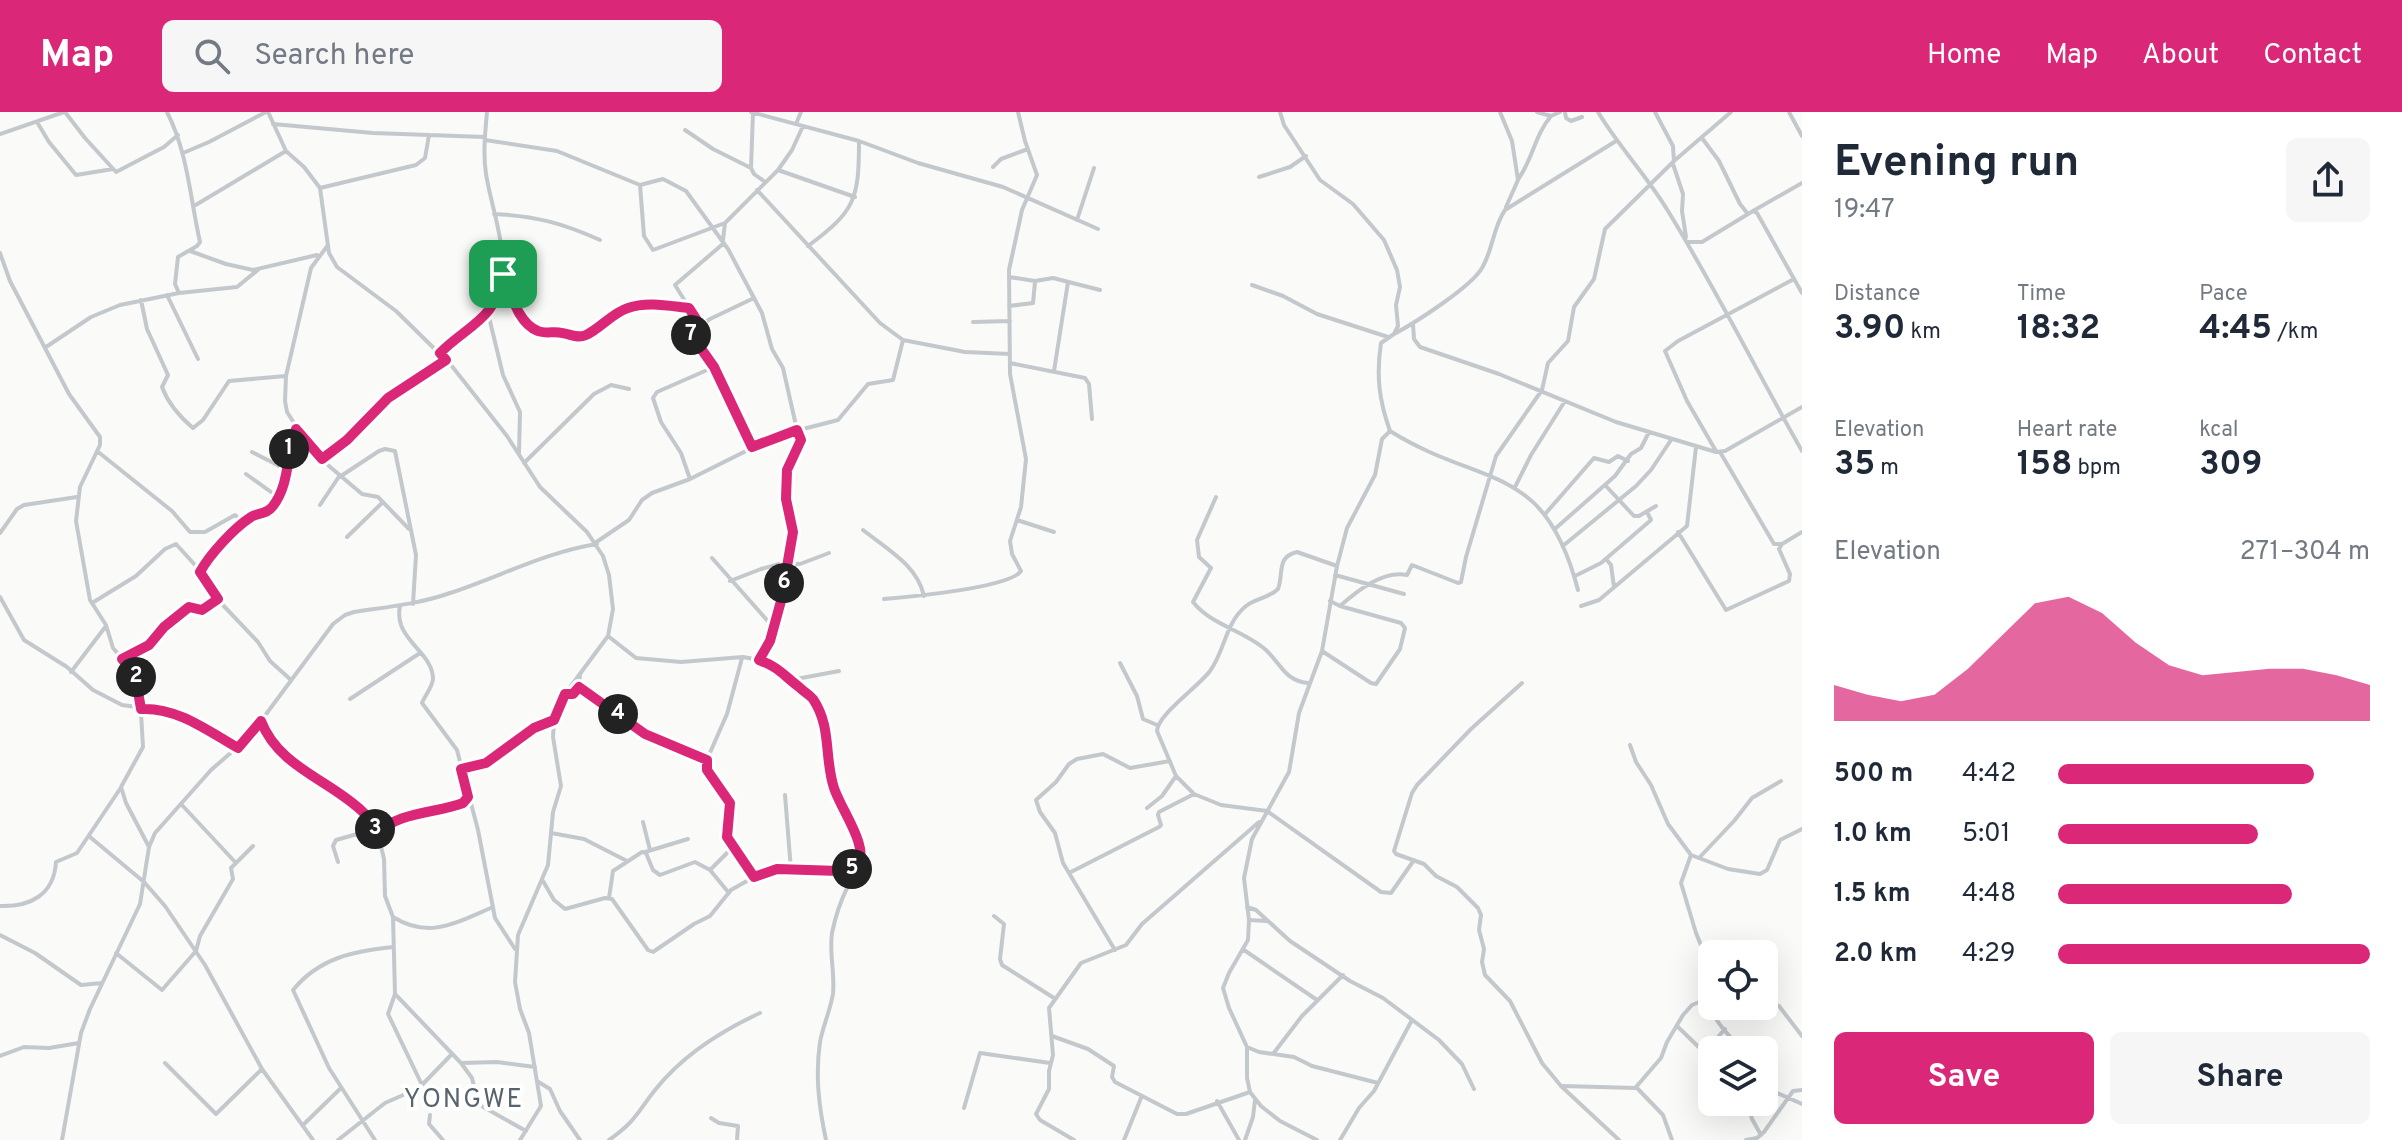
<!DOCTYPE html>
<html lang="en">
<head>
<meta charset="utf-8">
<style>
  body { margin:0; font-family:Overpass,sans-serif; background:#f6f6f7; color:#1f2937; height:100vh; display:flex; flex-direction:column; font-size:30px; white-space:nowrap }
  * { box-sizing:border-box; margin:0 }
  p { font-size:26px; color:#747a83 }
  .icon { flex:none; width:44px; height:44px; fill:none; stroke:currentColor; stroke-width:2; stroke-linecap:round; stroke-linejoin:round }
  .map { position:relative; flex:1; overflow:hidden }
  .drawer { display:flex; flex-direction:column; background:#fff; width:600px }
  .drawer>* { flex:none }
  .fabs { position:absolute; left:1698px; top:828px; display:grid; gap:16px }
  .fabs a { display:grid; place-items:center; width:80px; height:80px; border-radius:12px; background:#fff; box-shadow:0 8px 32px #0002; font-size:40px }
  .pin { position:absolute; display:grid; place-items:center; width:68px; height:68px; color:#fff; margin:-34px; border-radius:16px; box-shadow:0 4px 12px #0006 }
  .km { position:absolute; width:40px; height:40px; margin:-20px; border-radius:50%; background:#222; color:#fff; font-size:22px; line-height:40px; text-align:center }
  .round { display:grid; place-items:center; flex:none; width:84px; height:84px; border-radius:12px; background:#f6f6f7 }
  .head { display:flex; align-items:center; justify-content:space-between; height:136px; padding:0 32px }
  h1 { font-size:44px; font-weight:700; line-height:60px }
  .metrics { display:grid; grid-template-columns:repeat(3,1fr); gap:12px; height:136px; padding:8px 32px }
  .metrics div { display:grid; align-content:center }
  .metrics b { font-size:34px; font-weight:700 }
  .metrics small { font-size:22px; font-weight:400 }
  .metrics p { font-size:22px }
  .chart { height:224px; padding:16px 32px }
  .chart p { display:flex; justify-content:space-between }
  .chart svg { width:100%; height:144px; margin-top:8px; fill:#db2777; opacity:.7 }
  .action { display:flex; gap:16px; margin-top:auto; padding:16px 32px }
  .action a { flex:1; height:92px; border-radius:12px; background:#db2777; color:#fff; font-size:32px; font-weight:700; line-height:92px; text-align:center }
  .action a+a { background:#f6f6f7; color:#1f2937 }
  ul { padding:0 32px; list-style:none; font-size:26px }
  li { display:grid; grid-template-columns:128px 96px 1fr; align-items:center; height:60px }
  li i { height:20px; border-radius:10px; background:#db2777 }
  header { display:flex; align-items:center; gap:48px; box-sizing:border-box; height:112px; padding:0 40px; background:#db2777; color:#fff }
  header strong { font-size:38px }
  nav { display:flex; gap:44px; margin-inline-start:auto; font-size:28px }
  .search { width:560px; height:72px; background:#f6f6f7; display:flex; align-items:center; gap:20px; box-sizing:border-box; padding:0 28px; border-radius:12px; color:#747a83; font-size:30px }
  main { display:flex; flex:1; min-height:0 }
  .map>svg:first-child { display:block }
</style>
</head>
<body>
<header>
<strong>Map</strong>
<div class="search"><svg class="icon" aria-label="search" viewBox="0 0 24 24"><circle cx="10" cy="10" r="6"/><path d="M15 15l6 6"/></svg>Search here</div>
<nav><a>Home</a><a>Map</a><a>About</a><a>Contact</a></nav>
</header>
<main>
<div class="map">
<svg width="1802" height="1028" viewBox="0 0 1802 1028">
  <rect width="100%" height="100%" fill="#fafaf8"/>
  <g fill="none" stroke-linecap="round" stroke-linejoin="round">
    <path stroke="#c3c8cc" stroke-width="4" d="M65,0L85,26L116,60L164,35L178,23
      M167,0C188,41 190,86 200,130L197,134L178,145L175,172L179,181
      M268,0L286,39L304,55L320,76L329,141L337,155L396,199L451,253L507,324L540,375L587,420L603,444L609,463L613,497L608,524L565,582L554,608L553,625L561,674L553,700L548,753L518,823L515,870L520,897L529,921L541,994L520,1028
      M751,0L859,29L918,51L1003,75L1098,117
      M1280,0L1284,13L1320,68L1353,92L1384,128L1397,158L1400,175L1396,193L1398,214L1394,222L1381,231C1376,264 1379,288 1390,319C1483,377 1544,348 1578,478
      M1500,0L1512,29L1518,68L1506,95
      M1537,0L1551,4L1560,0
      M1565,0L1566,6L1571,9L1582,5
      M1598,0C1619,35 1647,64 1668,99C1716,177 1757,260 1802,339
      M1655,0L1673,34L1674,49
      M1789,0L1802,24
      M753,1L751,56L754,62L765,70
      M37,10L49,30L76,63L113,57
      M273,12L373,21L485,25
      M796,12L801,0
      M685,18L713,37L751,56
      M0,22L64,0
      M1702,26L1719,49L1740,92L1748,102
      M485,28L557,39L640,73L663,67L686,79L728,137L762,201L772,237L783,256L797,318L801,326L787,363L786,387L793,429L786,453L777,506L770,529L759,548
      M183,41L209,30L266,0
      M1673,52L1683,82L1682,99L1686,125
      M993,55L1001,47L1028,37
      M778,58L855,85
      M1259,65L1290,55L1306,44
      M1519,66C1533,46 1535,23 1551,4
      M640,73L644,124L653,138L725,111L778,58L792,38L803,14
      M320,76L416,53L425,46L429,23
      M757,78L880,211L903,228L965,240L1010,242
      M194,94L286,39
      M1753,99L1802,71
      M494,102C536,104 562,111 600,128
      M1077,108L1094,56
      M723,128L725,111
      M1688,130H1702L1753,99L1757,101L1802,181
      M328,133L311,156L286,264L285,289L287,300L305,328L329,354L362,382L378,385L409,417
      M808,134C855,99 859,88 859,29
      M190,139L226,152L253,158L317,143
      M0,141L10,169L69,282L100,325V333L80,375L76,409L90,488L106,513L113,536L135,562L140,584L143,635L121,675L126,691L149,735
      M504,164L519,200L540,220C551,220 578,225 584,224C595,220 605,209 615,202C636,188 665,193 689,196
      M1009,165L1035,169L1053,166L1100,178
      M1252,173L1283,184L1317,202L1388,225
      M167,183L198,247
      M141,188L147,217L168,263L162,275C168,291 180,305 193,316L203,308L229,269L286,264
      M1009,194L1033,191L1035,170
      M488,201L503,263L520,300L519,341
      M973,210L1010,209
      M1413,212L1414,227L1420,235L1499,262L1616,310L1716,340L1725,339L1802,295
      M700,213L675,173L724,131
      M1396,221C1416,210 1471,175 1482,156C1493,138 1493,115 1505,98L1616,29
      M46,235L91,205L120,193L179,181L237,175L259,157
      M440,241C455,226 474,218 488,201C519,160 493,107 486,62C483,42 485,21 487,0
      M1010,251L1085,266L1089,272L1092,307
      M1054,259L1068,170
      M752,335L714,255L690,221L710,207L754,186
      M97,339L172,399L190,420H205L235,403L244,411
      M1716,339L1687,289L1665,239L1678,229L1794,167
      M252,340L287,358
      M1720,340L1774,432H1782L1802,420
      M322,347L359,317L388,286L446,248
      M524,351L594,282L611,273L629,277
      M246,362L278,385
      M341,364L379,339L385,337L395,339L416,443L413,492
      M690,367L681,341L661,310L653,286L657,280L714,255
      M1605,373L1634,404H1639L1656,394
      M1515,375L1531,343L1565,289
      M1216,385L1197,428L1199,445L1211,456L1193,490C1211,513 1245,519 1266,538C1281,552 1285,569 1308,571
      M320,393L340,363
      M1546,401L1594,346L1609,350L1618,344L1628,349
      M1017,408L1054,420
      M1556,416L1615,364L1631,342L1641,336L1649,320
      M863,418C887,437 917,453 924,484
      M1678,420L1726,498L1789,469L1790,462L1779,437L1782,432
      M0,421L17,397L24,393L77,385
      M347,425L383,390
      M595,431L629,408L642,388L652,381L690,367L776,324L838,308L868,272L893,268L903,228
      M1564,433L1636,374L1651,358L1671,328
      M712,446L774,516
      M1606,447L1611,453L1614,475
      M1337,454L1297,440C1276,445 1284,461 1278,477C1269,486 1256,486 1246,494C1225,511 1225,539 1210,559C1198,575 1158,602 1157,619L1176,664L1194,682L1221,693L1267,699L1381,780L1391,781L1414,748
      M200,458C210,442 235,414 252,404C260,399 267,403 273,394C290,371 286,343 296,317
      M1335,463L1404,482
      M1575,464L1601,451L1651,408L1647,400
      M730,469L761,457L779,452H800L829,441
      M0,485L24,528L67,555L93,578L122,593L173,600L238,636
      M884,487C908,485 1009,476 1021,459L1012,442L1010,429L1021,395L1026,347L1010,262L1009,158L1022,98L1037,63L1025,29L1018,0
      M1330,489L1340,494C1357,479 1383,458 1407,463L1412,453L1458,471L1461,470L1466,445L1496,344L1542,278L1548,251L1568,229L1574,195L1594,167L1605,117L1674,49L1731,0
      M92,491L136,464L165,437L176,432L195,453L220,490L258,530L270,549L291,568
      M400,494C393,528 433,539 433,567C432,576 425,583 422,591L457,638L478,718L495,806L515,837
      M1581,494L1599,488L1687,414L1696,335
      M608,524L636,546L681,550L743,545L759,548L782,558L812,585L821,603L828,628L830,660L834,677L861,735C863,751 855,760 848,774C841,788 835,806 832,821C829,839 835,862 833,882C830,899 823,914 820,930C815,964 819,995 826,1028
      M1322,539L1371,571L1376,572L1400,537L1405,516L1401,511L1340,494
      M742,546L727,602L705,652L730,691L727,725L754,765
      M122,547L149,533L164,515L189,495L202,498L217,487
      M1120,551L1137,584L1143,607L1157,613
      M71,560L106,514
      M580,562L579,575L645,622L707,648
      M791,568L839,559
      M1522,571L1471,617L1417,673L1412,681L1394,739L1396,742L1424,752L1436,764L1457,775L1478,796L1481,803L1479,818L1484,837L1482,850L1485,863L1510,889L1542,951L1561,974L1619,1028
      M565,582H573L579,575
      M350,587L420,541
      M261,610C278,656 332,668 364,701C370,707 374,715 378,722
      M1630,633L1636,650L1651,673L1668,712L1691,743L1681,771L1696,821L1712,860
      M461,657L486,651L534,616L554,608
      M785,683L791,758
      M468,685C446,708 399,695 378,722L384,747L385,784L393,805L395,882L461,951L497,950L535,955
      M181,692L236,751
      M1147,696L1162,684L1176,664
      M643,710L650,738
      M551,721L584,727L627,749
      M90,725L144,770L165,794L205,853L262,957L313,1028
      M645,740L688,727
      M1691,743L1728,757L1760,762L1767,758L1780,728L1802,717
      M1699,746L1734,709L1752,686L1781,669
      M338,750L333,734L336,728L375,717
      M710,758L729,781
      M1069,761L1159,715L1161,713L1158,703L1159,700L1194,682
      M543,769L554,788L565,797L605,786L612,787L648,838L653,840L694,812L710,804L731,778L754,765L777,757L813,759L857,756
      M609,786L613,759L642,740L646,741L653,758L660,763L695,750L710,758L733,735
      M0,794C30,795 54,783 56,750L77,741L120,677
      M1247,795L1256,798L1290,829L1350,869L1383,886L1439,928L1462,952L1474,977
      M994,804L1004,812L1000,847L1002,853L1054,886
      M393,805C430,828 457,810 493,795
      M1249,808L1267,809
      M0,823L35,841L81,873L102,871
      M1115,838L1063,751L1055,721L1040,700L1036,688L1056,670L1069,652L1077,647L1103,642L1130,656L1170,649
      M1244,838L1317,888
      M116,841L162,878L196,839L200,824L233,767L231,756L253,734
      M395,882L388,902L422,973
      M1712,882C1702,899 1731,925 1742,938
      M1764,887L1779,894L1802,924
      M1677,914L1709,945
      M1052,924L1088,937L1114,954L1112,965L1115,970L1177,1002H1186L1250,980
      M1247,935L1259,940L1294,945L1312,954L1378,971
      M1712,938L1718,925L1725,917
      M1273,942L1302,904L1343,863
      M0,944L24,935L49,936L79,931
      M165,951L216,1002L262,957
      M461,951L472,966L478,992L526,1019
      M1764,966L1775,980L1802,992
      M537,969L550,977L560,999L580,1028
      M1563,974L1636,976
      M1217,989L1239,1028
      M1747,990L1752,1007L1761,1023
      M964,996L980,941L1050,951
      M430,1003L429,1012L443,1028
      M711,1006L719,1011L738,1014L737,1028
      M303,1013L341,976
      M62,1028L81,921L90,897L140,792L149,735L155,721L211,658L249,625L333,512L345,503L354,500C387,495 419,492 450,481C499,465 546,440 597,432
      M338,1028L385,991L419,976L451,943
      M375,1028L329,956L293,878C319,846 354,839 393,835
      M609,1028C635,1010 637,1001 655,978C682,944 721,919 760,901
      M1074,1028L1040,1008L1036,1002L1049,977V959L1053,943L1049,896L1081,851L1126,833L1142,812L1259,710
      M1124,1028L1141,986
      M1245,1028L1253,1005L1255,988
      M1317,1028L1280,1009L1261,994L1250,980L1247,966V935L1229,896L1223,876L1229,861L1248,828L1249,808L1244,766L1252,727L1289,660L1299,601L1322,539L1337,454L1347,416L1375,363L1382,327L1390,319
      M1340,1028L1359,996L1374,979L1412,908
      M1672,1028L1663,1003L1636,975L1661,946L1667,930L1683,903L1692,893L1709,886
      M1746,1028L1757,1026L1764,1020L1793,979L1802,978"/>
  </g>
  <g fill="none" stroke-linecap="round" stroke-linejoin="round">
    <g stroke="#fff" stroke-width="16">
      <path id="route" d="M503,162C511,180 517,211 538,219C545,222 555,219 562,221C571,222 577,227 586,223C601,216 612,201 628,196C647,189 670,194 689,196L700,213L690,221L714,255L752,335L797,318L801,328L787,358L786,387L793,420L781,489L770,529L759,548C780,556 782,562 799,575C804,580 809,582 813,587C832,615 824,646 834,676C841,698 870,735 858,756L839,759L777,757L754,765L727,725L730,691L707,658V648L645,622L579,575L573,582H565L554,608L534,616L486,651L461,657L468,685L463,691C438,701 395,700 378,722C374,715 370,707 364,701C331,668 279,656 261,609L238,636C208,619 177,595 141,597L135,562L122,547L149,533L164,515L189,495L202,498L218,487L200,460C210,442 234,416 251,405C259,400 266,403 273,394C290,372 286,343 296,317L322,347L347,328L388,286L446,248L440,241C468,213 497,207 503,162Z"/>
    </g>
    <use href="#route" stroke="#db2777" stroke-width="10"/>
  </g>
  <g text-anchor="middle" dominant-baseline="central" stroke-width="8" stroke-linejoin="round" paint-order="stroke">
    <g font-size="26" letter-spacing="2" fill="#57646e" stroke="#fff">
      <text x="464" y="988">YONGWE</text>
    </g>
  </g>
</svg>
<div class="fabs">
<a><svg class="icon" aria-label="locate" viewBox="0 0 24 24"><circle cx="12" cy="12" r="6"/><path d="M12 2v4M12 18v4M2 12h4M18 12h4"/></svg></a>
<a><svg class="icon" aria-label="layers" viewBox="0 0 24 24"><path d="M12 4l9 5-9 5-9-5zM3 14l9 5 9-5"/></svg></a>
</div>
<div class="pin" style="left:503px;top:162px;background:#1e9e55"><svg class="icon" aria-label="arrive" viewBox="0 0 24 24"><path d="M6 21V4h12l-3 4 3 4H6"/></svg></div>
<b class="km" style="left:289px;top:337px">1</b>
<b class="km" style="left:136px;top:565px">2</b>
<b class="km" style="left:375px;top:717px">3</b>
<b class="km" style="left:618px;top:602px">4</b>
<b class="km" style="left:852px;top:757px">5</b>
<b class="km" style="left:784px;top:471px">6</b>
<b class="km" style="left:691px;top:223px">7</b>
</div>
<section class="drawer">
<div class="head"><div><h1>Evening run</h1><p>19:47</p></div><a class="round"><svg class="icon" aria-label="share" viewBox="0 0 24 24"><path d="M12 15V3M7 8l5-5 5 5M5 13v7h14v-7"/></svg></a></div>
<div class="metrics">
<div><p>Distance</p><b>3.90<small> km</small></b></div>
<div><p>Time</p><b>18:32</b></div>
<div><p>Pace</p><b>4:45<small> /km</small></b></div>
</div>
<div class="metrics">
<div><p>Elevation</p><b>35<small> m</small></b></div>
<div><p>Heart rate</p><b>158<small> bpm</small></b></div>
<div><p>kcal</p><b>309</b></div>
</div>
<div class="chart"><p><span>Elevation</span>271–304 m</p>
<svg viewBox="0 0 160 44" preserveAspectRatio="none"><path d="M0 44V33L10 36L20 38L30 36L40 28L50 18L60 8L70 6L80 11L90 20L100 27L110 30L120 29L130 28L140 28L150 30L160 33V44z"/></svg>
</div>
<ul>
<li><b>500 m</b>4:42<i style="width:82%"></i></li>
<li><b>1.0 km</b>5:01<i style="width:64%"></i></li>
<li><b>1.5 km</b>4:48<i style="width:75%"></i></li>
<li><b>2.0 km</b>4:29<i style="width:100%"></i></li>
</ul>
<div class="action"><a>Save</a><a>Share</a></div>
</section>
</main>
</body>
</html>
